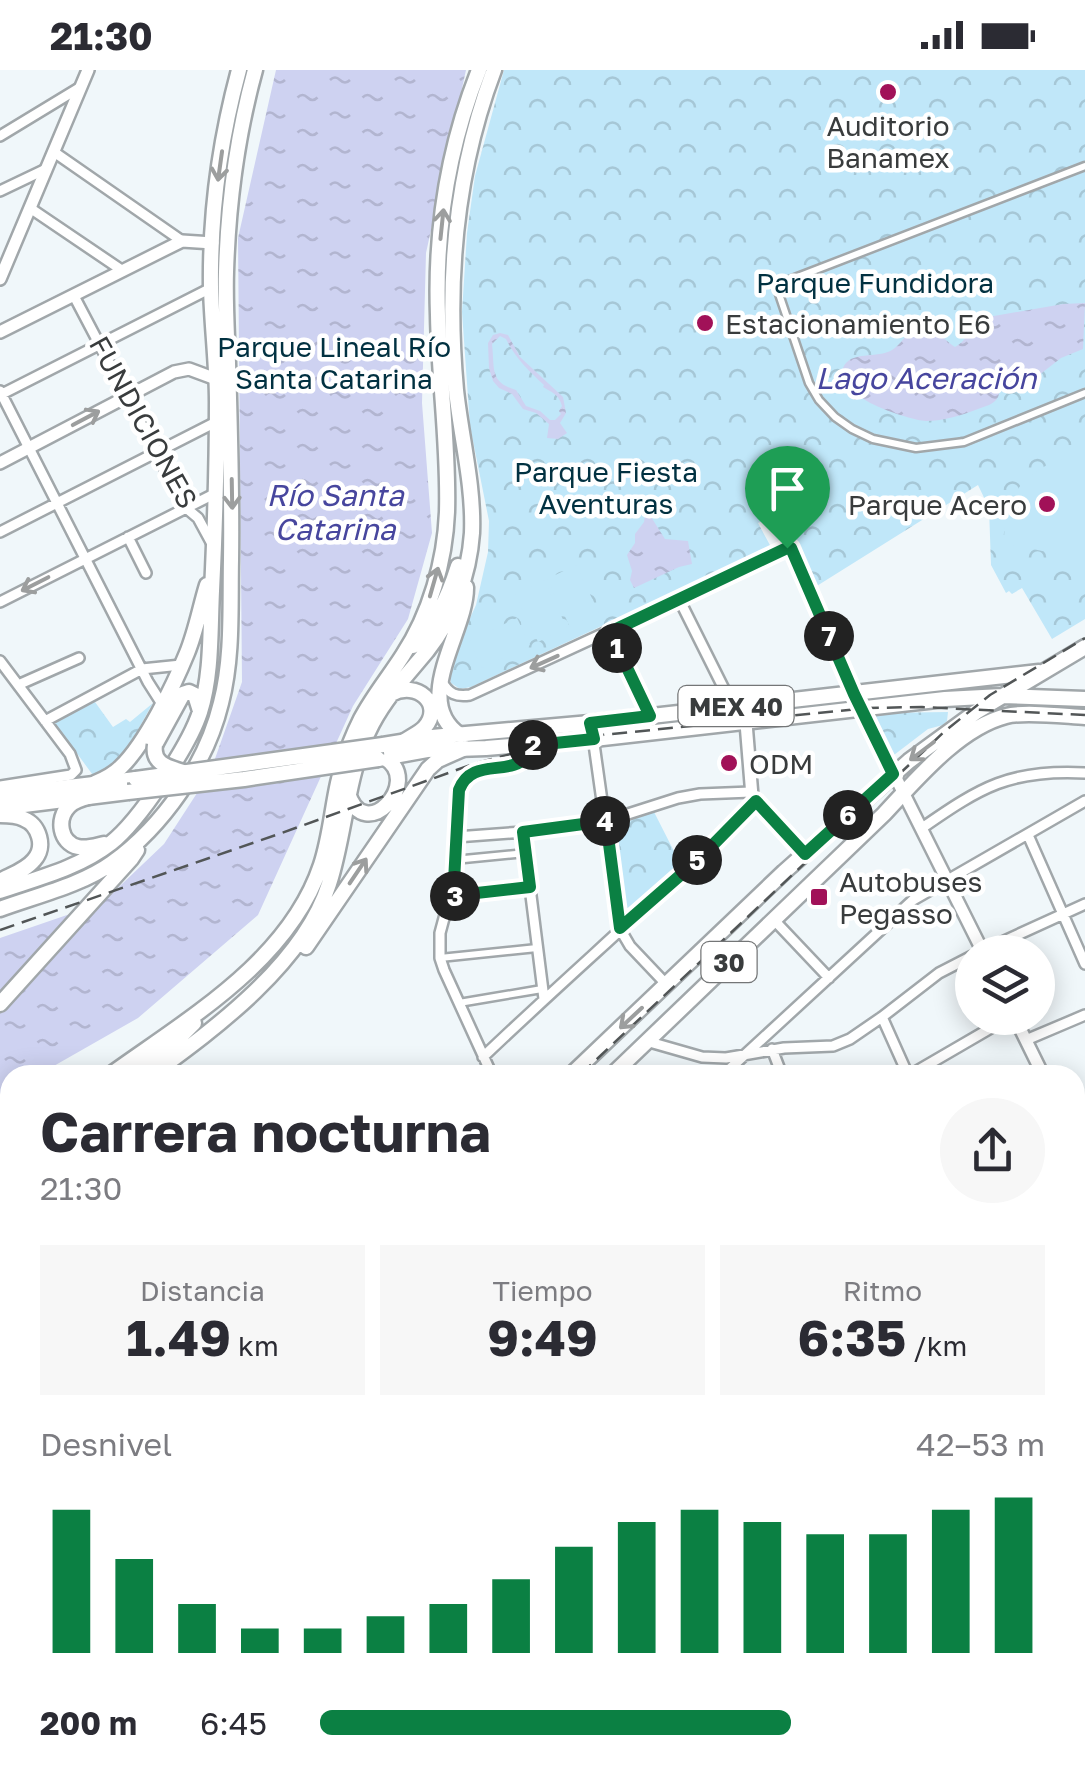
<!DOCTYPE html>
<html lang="es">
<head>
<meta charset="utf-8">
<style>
  body { margin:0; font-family:"Golos Text",sans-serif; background:#f7f7f7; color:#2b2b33; height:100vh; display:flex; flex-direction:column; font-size:38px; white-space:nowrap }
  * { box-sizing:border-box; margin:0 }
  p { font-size:32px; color:#7c7c81 }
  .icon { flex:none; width:55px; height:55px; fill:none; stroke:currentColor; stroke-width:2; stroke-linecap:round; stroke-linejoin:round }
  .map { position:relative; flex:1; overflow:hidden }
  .sheet { position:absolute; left:0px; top:995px; width:1085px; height:718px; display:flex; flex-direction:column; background:#fff; border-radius:30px 30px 0 0; box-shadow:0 5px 25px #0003 }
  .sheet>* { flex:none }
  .tools { position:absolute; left:955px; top:865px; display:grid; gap:20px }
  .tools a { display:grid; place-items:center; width:100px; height:100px; border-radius:50%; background:#fff; box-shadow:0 5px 25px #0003; font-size:50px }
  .pin { position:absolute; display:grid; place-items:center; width:85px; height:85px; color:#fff; margin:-102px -42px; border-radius:50% 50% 50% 0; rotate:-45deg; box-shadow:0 0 10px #0007 }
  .pin .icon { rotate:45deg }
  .km { position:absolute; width:50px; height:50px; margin:-25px; border-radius:50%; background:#222; color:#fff; font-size:28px; line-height:50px; text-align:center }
  .round { display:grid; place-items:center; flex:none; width:105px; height:105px; border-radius:52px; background:#f7f7f7 }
  .overview { display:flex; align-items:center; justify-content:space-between; height:170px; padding:0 40px }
  h1 { font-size:55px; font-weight:700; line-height:75px }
  .stats { display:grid; grid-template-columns:repeat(3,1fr); gap:15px; height:170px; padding:10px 40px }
  .stats div { display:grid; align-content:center; border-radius:0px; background:#f7f7f7; text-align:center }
  .stats b { font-size:50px; font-weight:700 }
  .stats small { font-size:28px; font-weight:400 }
  .stats p { font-size:28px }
  .chart { height:280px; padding:20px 40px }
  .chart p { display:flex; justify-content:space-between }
  .chart svg { width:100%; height:180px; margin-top:10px; stroke:#0b8043; stroke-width:6 }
  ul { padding:0 40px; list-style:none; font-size:32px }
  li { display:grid; grid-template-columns:160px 120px 1fr; align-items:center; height:75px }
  li i { height:25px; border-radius:12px; background:#0b8043 }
  .status { display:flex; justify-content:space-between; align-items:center; height:70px; padding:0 50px; background:#fff; direction:ltr }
  .status svg { height:28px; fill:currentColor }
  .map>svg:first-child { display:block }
</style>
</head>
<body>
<div class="status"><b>21:30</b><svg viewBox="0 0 49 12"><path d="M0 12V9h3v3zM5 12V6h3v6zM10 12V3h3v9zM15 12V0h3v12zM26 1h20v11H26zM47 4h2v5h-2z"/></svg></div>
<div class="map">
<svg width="1085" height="1712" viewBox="0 0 1085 1712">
  <defs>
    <pattern id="forest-crowns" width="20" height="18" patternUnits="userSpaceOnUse" patternTransform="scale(2.5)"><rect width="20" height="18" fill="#c0e7f9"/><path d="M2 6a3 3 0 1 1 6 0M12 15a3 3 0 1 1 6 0" fill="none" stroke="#a6c7d6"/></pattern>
    <pattern id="water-ripples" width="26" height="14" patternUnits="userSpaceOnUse" patternTransform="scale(2.5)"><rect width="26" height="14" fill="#ced2f1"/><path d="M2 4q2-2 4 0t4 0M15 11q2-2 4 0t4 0" fill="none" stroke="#b2b5d0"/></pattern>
  </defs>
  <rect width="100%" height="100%" fill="#f0f7fa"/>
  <path fill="url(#forest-crowns)" d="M504,0H1085V549L1052,569L1022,518L1012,524L1009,521L1006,523L991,495L989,438L978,415L812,519L779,443L758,453L771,477L471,617L460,619L451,613L448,596L476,535L488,482L489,451L470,356L462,242L467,163L475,106Z
    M95,632L113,657L126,649L130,652L153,633C136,662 126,690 95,708L54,652Z
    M948,642L947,651L943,655L928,659L890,688L873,652L878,643Z
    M653,740L681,795L627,842L623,839L613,765L618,756Z"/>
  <path fill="#c0e7f9" d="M1064,388H1085V490L1004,473C1004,428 1021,403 1064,388Z
    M576,495L599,543L570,557L547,509Z
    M544,510L567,558L538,572L515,524Z
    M517,548L530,575L482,598L469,571Z
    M299,1703H488L468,1712H304Z
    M651,1703H807L812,1712H656Z"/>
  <path fill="url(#water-ripples)" fill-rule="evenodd" d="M276,0H466L426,183L422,333L432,463L408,549L353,636L258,845L138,948L38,1005H10V1021L0,1026V868L102,833L164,774L210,703L242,612L238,168Z
    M1085,233L1083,279L1061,288L1020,320L1012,322L1003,311L1000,312C999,317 1000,323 998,327C994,335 985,336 978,339C962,345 944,351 926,351C907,350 831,325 843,298C850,280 878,289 892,280C900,275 906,265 913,258C936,254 939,266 955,277C965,272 971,261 971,250L1063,234Z
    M500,263L508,265L520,287L563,327L566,343L560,353L567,363L558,369L547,368L549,354L536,343L523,339L512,324L499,318L493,311L489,298L488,273L493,265ZM500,266L506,269C515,288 529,301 544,315L543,317C551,322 559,324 562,336L559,341L561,344L555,350H550L540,341L526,336L516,320C489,312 495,299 492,274Z
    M646,439L665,469L688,471L692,494L679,497L634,518L630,510L632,501L627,485L635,473V464L644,452Z"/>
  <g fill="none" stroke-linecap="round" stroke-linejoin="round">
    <path stroke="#ced2f1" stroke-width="2.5" d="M812,1702L816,1712"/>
    <g stroke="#a1a7aa" stroke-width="11">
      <path id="pedestrian" d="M1085,96L787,211L781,217L779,224L809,313L819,330L835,347L852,359L873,369L916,378L964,372L1085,323
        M454,790L526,783
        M450,827L530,817
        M440,888L537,878
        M459,933L542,919"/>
    </g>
    <g stroke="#a1a7aa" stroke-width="14">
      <path id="minor" d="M0,66L79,18
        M54,82L182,171
        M0,121L46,99
        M30,138L123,201
        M74,226L185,437L198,448L211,472
        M0,321L148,612L162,634
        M2,324L211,218
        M0,462L216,352
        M128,467L146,503
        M679,529L733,637
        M0,532L216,423
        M610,562L650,646
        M0,591L70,684L76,700L71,705L0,716
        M442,612C449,624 456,627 470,625L791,477L854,624
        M18,615L79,588
        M45,651L142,599L181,595
        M593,667L620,859L630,876L667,915
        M922,758C981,717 1010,699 1085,703
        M523,762L544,929
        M1028,765L1085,894
        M456,767L523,762L606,751L678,728L700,724L751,722
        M774,850L829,908
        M980,882L1085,834
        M882,947L908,1005
        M1026,970L1085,945
        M646,971L702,987L726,988L784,978L833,976L850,969L882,947L939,903L972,886
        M772,979L782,1005
        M483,987C573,901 668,820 756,731
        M492,1005L444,900L440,888V863L454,811L459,720C472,686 512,707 528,685L525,676
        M723,1005L913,830L1085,731
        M910,1005L1008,948
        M1075,1064L1085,1059
        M1075,1152L1085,1147
        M0,1181L10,1202
        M1075,1240L1085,1235
        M0,1244L10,1234
        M1075,1317L1085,1338
        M0,1338L10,1328
        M0,1430L10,1420
        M1075,1454L1085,1449
        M1075,1567L1085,1588
        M903,1702L907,1712
        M1022,1702L1027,1712
        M825,1705L829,1702"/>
    </g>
    <g stroke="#a1a7aa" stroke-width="16">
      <path id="tertiary" d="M0,209L88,0
        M0,262L182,171L213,173
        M0,393L174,302L189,299L216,309
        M858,632L983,882
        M746,653L752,726L805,784
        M1015,948L1043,1005
        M1075,1068L1085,1088
        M1084,1712L1085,1711"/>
    </g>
    <g stroke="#a1a7aa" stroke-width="19">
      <path id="primary" d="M383,675L432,667L590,653L1039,602
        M378,689L427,680L486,678L594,669L945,629L1002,626L1085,629
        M0,725L136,709
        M0,738L128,722
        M571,1005L784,802L909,691L976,642L1085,577
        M612,1005L884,744C916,710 959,658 1006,646C1024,641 1065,646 1085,647"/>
    </g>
    <g stroke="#a1a7aa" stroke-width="19">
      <path id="trunk" d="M413,576C436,555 449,525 458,496
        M391,624C417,610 444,634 425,657C420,663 410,667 403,672
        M460,665C410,631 467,561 466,517
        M155,675L183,624L189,622L195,625L200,641
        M95,713C105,709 114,704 121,697C146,673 174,615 187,583C196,561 200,538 207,515
        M348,723C364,776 424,712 385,688
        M92,726C84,728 75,730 69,736C56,749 60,773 78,777C87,779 95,776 104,774
        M0,745C8,745 17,745 24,749C39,755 46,777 34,790C26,800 11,805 0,811
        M0,821C38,808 79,798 111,773C139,751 189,676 200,642C212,604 210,561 212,521C215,458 217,395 217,332C217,294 212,256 211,218C210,145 220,70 239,0
        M0,839C35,826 82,815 112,793C163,756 206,695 221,633C233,587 230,537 231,490C232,424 230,359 228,293C227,263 225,232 226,202C228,135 237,65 255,0
        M306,877L428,699L438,690L465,678
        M0,934L131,789L137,780
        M110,1005C189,948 289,891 321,795C330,768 332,740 338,713C343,691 351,669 361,649C373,626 389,607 403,585C430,544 445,491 447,442C449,376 439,311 438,245C435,162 448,78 479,0
        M129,1005L175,972L194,953
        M151,1005C216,958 304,893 329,814C346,761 346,704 372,654C387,626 407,605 427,581C453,548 469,506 472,463C474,416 461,367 456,320C446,211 455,103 494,0
        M0,1062L10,1058
        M0,1086L10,1082
        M10,1097L7,1119L10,1136
        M0,1143L10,1159
        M0,1161L10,1182
        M0,1544L10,1535
        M0,1574L10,1565
        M257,1702L261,1712
        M285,1702L289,1712"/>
    </g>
    <use href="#pedestrian" stroke="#fff" stroke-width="6"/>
    <use href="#minor" stroke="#fff" stroke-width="9"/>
    <use href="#tertiary" stroke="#fff" stroke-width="11"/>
    <use href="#primary" stroke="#fff" stroke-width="14"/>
    <use href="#trunk" stroke="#fff" stroke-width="14"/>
    <path stroke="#525657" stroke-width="2.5" stroke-dasharray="15 8" stroke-linecap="butt" d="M0,860L276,765L476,693L573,668L867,638L922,637L1085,645
      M580,1005L945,661L990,625L1085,568
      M0,1563L10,1554"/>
    <g stroke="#a1a7aa" stroke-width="19" stroke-linecap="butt">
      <path id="primary-bridge" d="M136,709L383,675
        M128,722L244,709L378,689"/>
    </g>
    <g stroke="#a1a7aa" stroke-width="19" stroke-linecap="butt">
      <path id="trunk-bridge" d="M155,675C152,694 168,697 183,702"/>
    </g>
    <use href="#primary-bridge" stroke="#fff" stroke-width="14"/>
    <use href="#trunk-bridge" stroke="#fff" stroke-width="14"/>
  </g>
  <defs><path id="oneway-shaft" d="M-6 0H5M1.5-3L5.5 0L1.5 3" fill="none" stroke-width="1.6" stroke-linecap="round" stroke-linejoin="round" transform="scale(2.5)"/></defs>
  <g stroke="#9c9e9e">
    <use href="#oneway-shaft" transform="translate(220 96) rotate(98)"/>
    <use href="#oneway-shaft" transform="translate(442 154) rotate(-84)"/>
    <use href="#oneway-shaft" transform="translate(86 348) rotate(-28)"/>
    <use href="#oneway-shaft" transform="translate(232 424) rotate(89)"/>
    <use href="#oneway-shaft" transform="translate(434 512) rotate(-74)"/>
    <use href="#oneway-shaft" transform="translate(35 514) rotate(153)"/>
    <use href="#oneway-shaft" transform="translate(544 592) rotate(156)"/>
    <use href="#oneway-shaft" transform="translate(922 681) rotate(143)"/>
    <use href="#oneway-shaft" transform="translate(358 801) rotate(-56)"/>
    <use href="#oneway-shaft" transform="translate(631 948) rotate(137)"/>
  </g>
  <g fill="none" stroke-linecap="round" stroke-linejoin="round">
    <g stroke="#fff" stroke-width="20">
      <path id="route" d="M787,478H791L854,624L893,704L805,784L756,731L700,788L620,858L606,751L523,762L530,817L450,826L454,811L459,720C472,686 511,708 528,685L526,676L594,669L590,653L650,646L610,562Z"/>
    </g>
    <use href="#route" stroke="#0b8043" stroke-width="12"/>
  </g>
  <g fill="#a11158" stroke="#fff" stroke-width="4">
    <circle cx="888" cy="22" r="10"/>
    <circle cx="705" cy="253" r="10"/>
    <circle cx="1047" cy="434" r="10"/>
    <circle cx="729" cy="693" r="10"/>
    <rect x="809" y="817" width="20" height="20" rx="5"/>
  </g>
  <g text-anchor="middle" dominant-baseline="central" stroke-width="9" stroke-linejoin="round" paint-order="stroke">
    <g fill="#fff" stroke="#747677" stroke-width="2.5">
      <rect x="678.5" y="616" width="115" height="40" rx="8"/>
      <rect x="701.5" y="872" width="55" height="40" rx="8"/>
    </g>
    <g font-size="25" font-weight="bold" fill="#393c3d">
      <text x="736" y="636">MEX 40</text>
      <text x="729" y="892">30</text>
    </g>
    <g font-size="28" fill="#393c3d" stroke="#fff" text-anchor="start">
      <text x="888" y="55" text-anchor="middle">Auditorio<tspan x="888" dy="32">Banamex</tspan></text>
      <text x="725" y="253">Estacionamiento E6</text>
      <text x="1027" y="434" text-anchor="end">Parque Acero</text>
      <text x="749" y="693">ODM</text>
      <text x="839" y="811">Autobuses<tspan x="839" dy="32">Pegasso</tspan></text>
    </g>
    <g font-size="28" fill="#013141" stroke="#fff">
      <text x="875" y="212">Parque Fundidora</text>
      <text x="334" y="276">Parque Lineal Río<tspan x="334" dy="32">Santa Catarina</tspan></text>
      <text x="606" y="401">Parque Fiesta<tspan x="606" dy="32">Aventuras</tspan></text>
    </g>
    <g font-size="28" fill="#393c3d" stroke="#fff">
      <text transform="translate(144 352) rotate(61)">FUNDICIONES</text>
    </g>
    <g font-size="30" font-style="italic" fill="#47469e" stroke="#fff">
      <text x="926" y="308">Lago Aceración</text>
      <text x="335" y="425">Río Santa<tspan x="335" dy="34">Catarina</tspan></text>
    </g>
  </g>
</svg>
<div class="tools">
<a><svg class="icon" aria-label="layers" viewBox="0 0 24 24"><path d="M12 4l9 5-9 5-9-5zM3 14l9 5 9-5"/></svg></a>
</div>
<div class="pin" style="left:787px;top:478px;background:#1e9e55"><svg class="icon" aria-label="arrive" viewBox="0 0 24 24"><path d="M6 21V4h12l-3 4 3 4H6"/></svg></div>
<b class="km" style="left:617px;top:578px">1</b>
<b class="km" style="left:533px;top:675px">2</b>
<b class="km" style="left:455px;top:826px">3</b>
<b class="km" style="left:605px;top:751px">4</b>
<b class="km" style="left:697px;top:790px">5</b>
<b class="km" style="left:848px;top:745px">6</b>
<b class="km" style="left:829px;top:566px">7</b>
<section class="sheet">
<div class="overview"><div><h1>Carrera nocturna</h1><p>21:30</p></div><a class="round"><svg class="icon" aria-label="share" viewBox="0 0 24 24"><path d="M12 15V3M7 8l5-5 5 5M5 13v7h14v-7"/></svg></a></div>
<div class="stats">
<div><p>Distancia</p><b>1.49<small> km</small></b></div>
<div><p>Tiempo</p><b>9:49</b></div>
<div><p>Ritmo</p><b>6:35<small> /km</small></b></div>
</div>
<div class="chart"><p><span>Desnivel</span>42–53 m</p>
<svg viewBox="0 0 160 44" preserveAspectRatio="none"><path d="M5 44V9M15 44V21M25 44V32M35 44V38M45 44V38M55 44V35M65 44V32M75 44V26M85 44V18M95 44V12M105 44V9M115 44V12M125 44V15M135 44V15M145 44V9M155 44V6"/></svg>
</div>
<ul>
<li><b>200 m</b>6:45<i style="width:65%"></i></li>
</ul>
</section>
</div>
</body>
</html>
